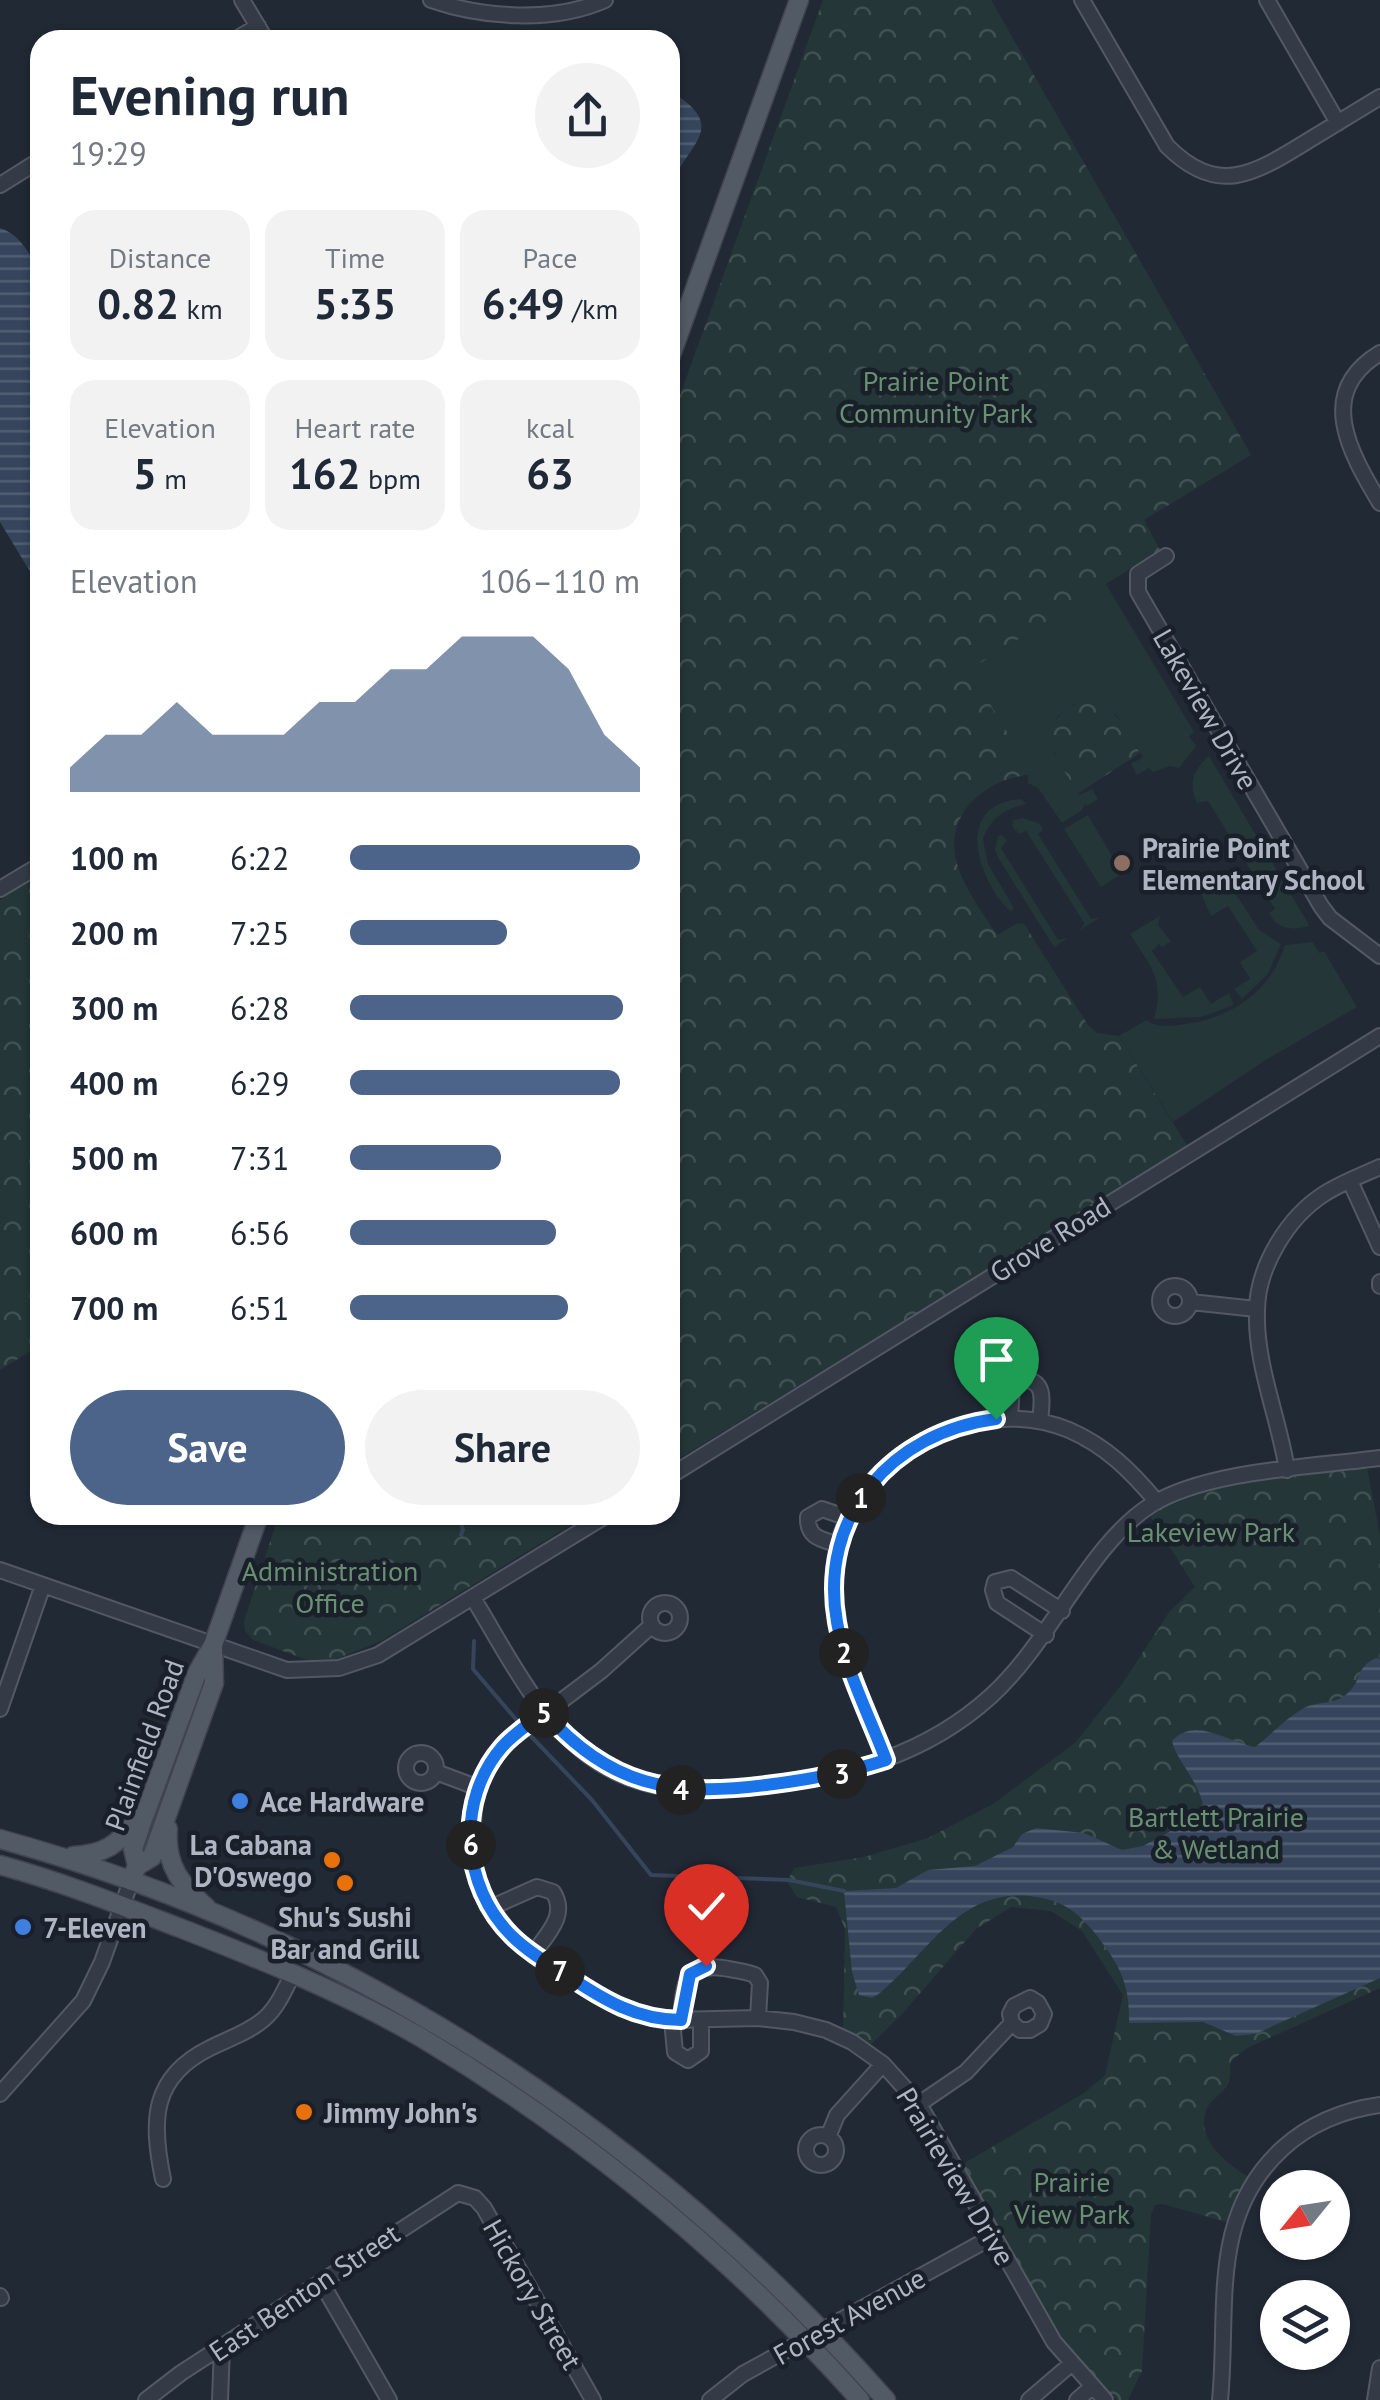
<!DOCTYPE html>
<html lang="en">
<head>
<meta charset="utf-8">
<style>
  body { margin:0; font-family:"PT Sans",sans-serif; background:#f2f2f3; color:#1f2937; height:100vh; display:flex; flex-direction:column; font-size:38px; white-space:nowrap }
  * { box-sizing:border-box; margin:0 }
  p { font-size:32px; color:#747a83 }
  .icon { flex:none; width:55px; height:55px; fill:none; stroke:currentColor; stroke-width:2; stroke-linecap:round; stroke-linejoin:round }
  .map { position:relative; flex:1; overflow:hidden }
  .side { position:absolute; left:30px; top:30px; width:650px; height:1495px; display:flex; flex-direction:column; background:#fff; border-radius:30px; box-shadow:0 2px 8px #0004 }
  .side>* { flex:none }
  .needle { width:65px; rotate:240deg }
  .buttons { position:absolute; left:1260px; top:2170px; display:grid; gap:20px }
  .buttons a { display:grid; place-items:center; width:90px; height:90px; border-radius:50%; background:#fff; box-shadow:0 2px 8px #0004; font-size:50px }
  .pin { position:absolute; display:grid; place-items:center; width:85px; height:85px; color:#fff; margin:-102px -42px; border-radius:50% 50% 50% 0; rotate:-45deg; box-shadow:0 0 10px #0007 }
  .pin .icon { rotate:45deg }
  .km { position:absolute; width:50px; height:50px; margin:-25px; border-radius:50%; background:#222; color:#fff; font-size:28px; line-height:50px; text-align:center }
  .round { display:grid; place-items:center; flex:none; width:105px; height:105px; border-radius:52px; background:#f2f2f3 }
  .headline { display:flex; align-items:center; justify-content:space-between; height:170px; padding:0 40px }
  h1 { font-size:55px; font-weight:700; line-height:75px }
  .metrics { display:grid; grid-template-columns:repeat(3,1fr); gap:15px; height:170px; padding:10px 40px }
  .metrics div { display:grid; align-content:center; border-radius:25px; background:#f2f2f3; text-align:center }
  .metrics b { font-size:42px; font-weight:700 }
  .metrics small { font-size:28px; font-weight:400 }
  .metrics p { font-size:28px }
  .chart { height:280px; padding:20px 40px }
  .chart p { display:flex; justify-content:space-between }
  .chart svg { width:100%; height:180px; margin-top:10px; fill:#4d648a; opacity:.7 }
  .button { display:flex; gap:20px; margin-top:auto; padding:20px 40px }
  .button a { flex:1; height:115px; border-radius:60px; background:#4d648a; color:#fff; font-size:40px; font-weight:700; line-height:115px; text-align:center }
  .button a+a { background:#f2f2f3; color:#1f2937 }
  ul { padding:0 40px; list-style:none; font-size:32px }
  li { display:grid; grid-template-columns:160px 120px 1fr; align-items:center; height:75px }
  li i { height:25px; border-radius:12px; background:#4d648a }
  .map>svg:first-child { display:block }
</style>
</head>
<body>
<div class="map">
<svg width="1380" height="2400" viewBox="0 0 1380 2400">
  <defs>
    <pattern id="forest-crowns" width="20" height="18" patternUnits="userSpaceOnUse" patternTransform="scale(2.5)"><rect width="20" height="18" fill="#243637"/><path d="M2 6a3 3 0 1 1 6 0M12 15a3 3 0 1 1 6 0" fill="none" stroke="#415152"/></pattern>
    <pattern id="water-rules" width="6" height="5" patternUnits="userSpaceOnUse" patternTransform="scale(2.5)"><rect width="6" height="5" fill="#36455c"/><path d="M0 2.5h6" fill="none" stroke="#515e72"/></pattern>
  </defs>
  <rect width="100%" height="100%" fill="#212935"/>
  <path fill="#243637" d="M1106,584L1194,732L1189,736L1196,746L1179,768L1170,766L1153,772L1149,768L1137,775L1131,764L1143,757L1116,714L1074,704L1057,717L1054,753L1080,795L1092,789L1098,799L1087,806L1085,804L1081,811L1062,823L1038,788L1028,783V774H1032L968,670Z
    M1209,756L1308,923L1309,926C1293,931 1276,929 1269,913L1275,909L1208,801L1197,803C1188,785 1193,769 1209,756Z
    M1021,799L1027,804C1005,809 992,816 983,839L988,864L1014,908L1011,912C978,881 952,804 1021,799Z
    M1088,815L1116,863L1129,869L1101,887L1064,829Z
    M1023,818L1040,824L1043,830L1038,834L1091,919L1101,917L1078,931L1085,924L1026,831L1019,834L1012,826L1013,820Z
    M1002,835L1007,841L1001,848L1058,940L1068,938L1054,947L999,859L995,850L998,836Z
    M1224,876L1259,930L1281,944L1268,974L1242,999L1234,989L1250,979L1240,962L1257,951L1228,906L1211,916L1200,891Z
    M1160,916L1158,925L1171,941L1162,947L1159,944L1152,951L1183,997L1200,987L1211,1004L1229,993L1234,1005L1201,1017L1154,1019C1165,980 1151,967 1130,934Z
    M1313,942L1319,953L1324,951L1357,1007L1264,1061L1173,1122L1119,1036L1146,1020C1157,1028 1171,1026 1185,1024C1232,1018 1271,991 1285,945Z"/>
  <path fill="url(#forest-crowns)" d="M823,0H991L1251,455L1144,520L1160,550L969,670L1033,774C985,779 941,814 958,867C966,891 983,913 997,935L1018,923L1024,924L1088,1025L1097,1033L1119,1036L1188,1147L670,1464V423Z
    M1092,702C1118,708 1127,731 1140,753L1079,793C1064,770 1036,739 1062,713C1071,704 1080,702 1092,702Z
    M40,875V1345L0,1370V900Z
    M1367,1468L1380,1536V1988L1247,2048L1231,2061C1230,2067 1231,2078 1228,2084C1224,2093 1211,2099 1207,2108C1194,2139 1226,2163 1248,2177L1226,2222L1163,2204L1155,2205L1151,2215L1142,2371L1128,2400H1117C1046,2338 1006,2246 961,2165L1084,2093L1105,2075L1123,1995L1082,1931L1051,1911L1011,1907L976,1929L901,2015L869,2046L843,2031L845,1929L836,1907L797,1897L787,1882L794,1868L864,1857L928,1838L993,1804L1075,1743L1122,1684L1170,1611L1195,1587L1150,1516C1214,1479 1295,1478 1367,1468Z
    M279,1515H587L381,1641L336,1659L307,1660L253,1640L245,1631L244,1621Z"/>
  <path fill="url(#water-rules)" d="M670,91C730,127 689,142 670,186Z
    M0,228C20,234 29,254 40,271V588L0,522Z
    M1376,1658L1380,1659V1978L1255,2034L1236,2036L1203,2022L1129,2023C1130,1982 1119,1964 1094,1932C1075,1909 1059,1899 1029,1896C958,1890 928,1953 880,1993L872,1998L859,1995L852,1972L844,1891L896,1888L928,1870L975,1866L1013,1847L1022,1834L1036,1828L1084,1833L1122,1850L1143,1846L1193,1819L1203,1804C1196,1777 1176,1760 1172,1741C1195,1716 1228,1742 1255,1747C1272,1734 1285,1719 1304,1708C1318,1701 1335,1705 1348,1693C1363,1679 1354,1669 1376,1658Z"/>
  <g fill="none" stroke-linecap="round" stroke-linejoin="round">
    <path stroke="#36455c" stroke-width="4" d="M459,1515L463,1530L461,1535
      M474,1641L473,1669L520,1724
      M526,1731L592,1800L651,1875L789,1880L844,1891"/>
    <g stroke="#525964" stroke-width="18">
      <path id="minor" d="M242,0L266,40
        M431,0C483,18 553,23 605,0
        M1082,0L1167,146C1218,197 1254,174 1306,142C1331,127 1355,112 1380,97
        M1267,0L1338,123
        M235,40L258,26
        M0,185L40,160
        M1380,353C1314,393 1351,454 1380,503
        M1166,556L1138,574V592L1321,906L1330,918L1380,956
        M0,889L40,865
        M1350,1181L1380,1247
        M1380,1282V1286
        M1160 1301a15 15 0 1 1 30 0a15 15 0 1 1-30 0Z
        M1191,1302L1256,1309
        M1010,1417L1012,1386L1020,1379C1047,1379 1042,1401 1040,1421
        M1287,1470C1279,1418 1255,1364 1257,1311C1257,1267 1288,1217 1324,1194C1341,1183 1362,1175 1380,1167
        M670,1476L1380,1036
        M839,1545C821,1539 807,1538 808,1517L822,1509L848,1518
        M0,1570L287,1670L339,1668L378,1655L607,1515
        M473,1598C510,1658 543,1732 608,1768C656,1795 710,1792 763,1786C848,1776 926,1755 991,1696C1051,1642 1088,1545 1151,1505C1208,1470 1313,1467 1380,1458
        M650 1618a15 15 0 1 1 30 0a15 15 0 1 1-30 0Z
        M651,1626L601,1671L503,1745L476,1787L471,1847L476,1876L490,1908L514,1939L534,1953L596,1995L634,2013L672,2020L758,2018L794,2022L826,2030L852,2042L883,2064L919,2104L1054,2342L1105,2400
        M1046,1635L997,1603L993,1590L995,1582L1011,1578L1062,1611
        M0,1709L43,1585
        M406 1768a15 15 0 1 1 30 0a15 15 0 1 1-30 0Z
        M886,1759C861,1697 826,1631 835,1562C848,1457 975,1391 1069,1430C1106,1446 1131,1471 1157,1502
        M436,1772L476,1787
        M490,1908L537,1887L553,1892C568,1915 547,1934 534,1953
        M672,2020L675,2052L688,2060L701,2051V2020
        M681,2020C684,1986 683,1963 723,1968C734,1970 745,1971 755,1975L760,1983L758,2018
        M0,2094L83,2001L102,1962L131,1881
        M919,2104L966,2072L1012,2023L1010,2014L1014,2006L1030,1998L1038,2003L1044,2014L1040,2024L1030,2030H1020L1012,2023
        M806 2150a15 15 0 1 1 30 0a15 15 0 1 1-30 0Z
        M828,2137L837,2115L883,2064
        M163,2179C151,2121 151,2077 210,2048C228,2039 249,2032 264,2019C278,2007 285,1989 293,1973
        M321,2282L389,2400
        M0,2296L1,2298
        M146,2400L181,2373L458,2193L475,2198L484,2208L593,2400
        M220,2400L222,2347
        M710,2400L743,2374L992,2237
        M1029,2400L1071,2364
        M1077,2400L1092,2387
        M1220,2400C1229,2309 1208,2216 1283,2148C1311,2123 1344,2110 1380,2105
        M1375,2400L1380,2368"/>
    </g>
    <g stroke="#3e4450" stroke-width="21">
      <path id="major" d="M670,358L799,0
        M168,1829C165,1866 181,1884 207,1908
        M0,1839C348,1935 648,2130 886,2400
        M73,1856C105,1854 118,1845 137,1819
        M0,1865C62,1882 120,1905 180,1928C262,1960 345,1993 422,2038C586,2136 733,2257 860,2400
        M137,1866L152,1857L214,1683L213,1646
        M131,1881L137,1866L133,1849L141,1825L197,1673L213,1645L259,1515"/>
    </g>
    <use href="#minor" stroke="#343b46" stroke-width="14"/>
    <use href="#major" stroke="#525a66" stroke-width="18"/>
  </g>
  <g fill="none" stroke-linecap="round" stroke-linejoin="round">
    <g stroke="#fff" stroke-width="20">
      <path id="route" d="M706,1966L690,1974L681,2020C637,2020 604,2000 568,1976C549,1964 528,1952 512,1936C461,1886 456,1800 502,1747C514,1733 531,1723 544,1712C609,1786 671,1797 766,1785C808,1780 846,1773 886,1760C869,1715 845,1669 837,1622C818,1516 892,1432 996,1419"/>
    </g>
    <use href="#route" stroke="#1a73e8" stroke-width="12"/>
  </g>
  <circle fill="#8d6e63" stroke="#1a202a" stroke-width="4" cx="1122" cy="863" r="10"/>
  <g fill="#3f7fe0" stroke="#1a202a" stroke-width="4">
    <circle cx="240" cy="1801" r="10"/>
    <circle cx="23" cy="1927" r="10"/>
  </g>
  <g fill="#e8710a" stroke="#1a202a" stroke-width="4">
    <circle cx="332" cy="1860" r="10"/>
    <circle cx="345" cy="1883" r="10"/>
    <circle cx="304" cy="2112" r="10"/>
  </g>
  <g text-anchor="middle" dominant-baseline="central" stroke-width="9" stroke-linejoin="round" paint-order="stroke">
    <g font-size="28" fill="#689172" stroke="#1a202a">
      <text x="936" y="380">Prairie Point<tspan x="936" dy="32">Community Park</tspan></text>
      <text x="1211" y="1531">Lakeview Park</text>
      <text x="330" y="1570">Administration<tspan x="330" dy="32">Office</tspan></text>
      <text x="1216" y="1816">Bartlett Prairie<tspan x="1216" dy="32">&amp; Wetland</tspan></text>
      <text x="1072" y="2181">Prairie<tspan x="1072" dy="32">View Park</tspan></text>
    </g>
    <g font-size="28" fill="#afb6c3" stroke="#1a202a">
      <text transform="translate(1206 709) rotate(60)">Lakeview Drive</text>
      <text transform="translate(1050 1239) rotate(-32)">Grove Road</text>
      <text transform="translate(144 1745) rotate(-70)">Plainfield Road</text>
      <text transform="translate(956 2176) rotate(59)">Prairieview Drive</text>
      <text transform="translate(304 2292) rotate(-34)">East Benton Street</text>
      <text transform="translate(533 2294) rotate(60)">Hickory Street</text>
      <text transform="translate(849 2316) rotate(-29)">Forest Avenue</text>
    </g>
    <g font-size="28" font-weight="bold" fill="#afb6c3" stroke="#1a202a" text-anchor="start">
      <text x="1142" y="847">Prairie Point<tspan x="1142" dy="32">Elementary School</tspan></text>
      <text x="260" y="1801">Ace Hardware</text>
      <text x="312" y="1844" text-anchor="end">La Cabana<tspan x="312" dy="32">D'Oswego</tspan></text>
      <text x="345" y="1916" text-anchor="middle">Shu's Sushi<tspan x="345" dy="32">Bar and Grill</tspan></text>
      <text x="43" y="1927">7-Eleven</text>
      <text x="324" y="2112">Jimmy John's</text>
    </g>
  </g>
</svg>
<div class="buttons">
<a><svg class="needle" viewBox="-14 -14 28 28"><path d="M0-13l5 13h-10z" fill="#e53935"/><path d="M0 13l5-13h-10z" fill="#747a83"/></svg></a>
<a><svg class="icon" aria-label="layers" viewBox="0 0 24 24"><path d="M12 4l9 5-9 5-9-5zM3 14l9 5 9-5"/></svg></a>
</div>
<div class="pin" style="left:996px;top:1419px;background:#1e9e55"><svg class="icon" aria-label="arrive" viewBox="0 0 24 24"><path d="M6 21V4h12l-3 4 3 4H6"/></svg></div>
<div class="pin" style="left:706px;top:1966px;background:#d93025"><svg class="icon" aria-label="check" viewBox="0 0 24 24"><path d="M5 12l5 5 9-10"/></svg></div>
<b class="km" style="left:861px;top:1498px">1</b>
<b class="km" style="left:844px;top:1653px">2</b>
<b class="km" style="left:842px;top:1774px">3</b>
<b class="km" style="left:681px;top:1790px">4</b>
<b class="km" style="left:544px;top:1713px">5</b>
<b class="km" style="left:471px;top:1845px">6</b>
<b class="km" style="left:560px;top:1971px">7</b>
<section class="side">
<div class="headline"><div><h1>Evening run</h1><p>19:29</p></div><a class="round"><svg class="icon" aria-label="share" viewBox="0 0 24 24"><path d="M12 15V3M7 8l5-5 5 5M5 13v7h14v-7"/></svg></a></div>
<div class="metrics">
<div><p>Distance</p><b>0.82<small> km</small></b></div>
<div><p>Time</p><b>5:35</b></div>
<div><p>Pace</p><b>6:49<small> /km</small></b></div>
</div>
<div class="metrics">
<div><p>Elevation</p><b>5<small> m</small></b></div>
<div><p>Heart rate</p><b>162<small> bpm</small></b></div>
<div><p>kcal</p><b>63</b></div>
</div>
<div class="chart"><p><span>Elevation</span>106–110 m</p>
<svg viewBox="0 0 160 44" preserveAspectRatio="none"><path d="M0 44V38L10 30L20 30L30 22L40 30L50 30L60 30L70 22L80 22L90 14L100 14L110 6L120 6L130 6L140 14L150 30L160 38V44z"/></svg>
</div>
<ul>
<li><b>100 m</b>6:22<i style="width:100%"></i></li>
<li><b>200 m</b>7:25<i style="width:54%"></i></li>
<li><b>300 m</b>6:28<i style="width:94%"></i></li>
<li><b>400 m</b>6:29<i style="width:93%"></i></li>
<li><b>500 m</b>7:31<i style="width:52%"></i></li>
<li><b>600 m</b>6:56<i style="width:71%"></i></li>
<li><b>700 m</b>6:51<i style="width:75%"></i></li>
</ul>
<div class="button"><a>Save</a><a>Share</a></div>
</section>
</div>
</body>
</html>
